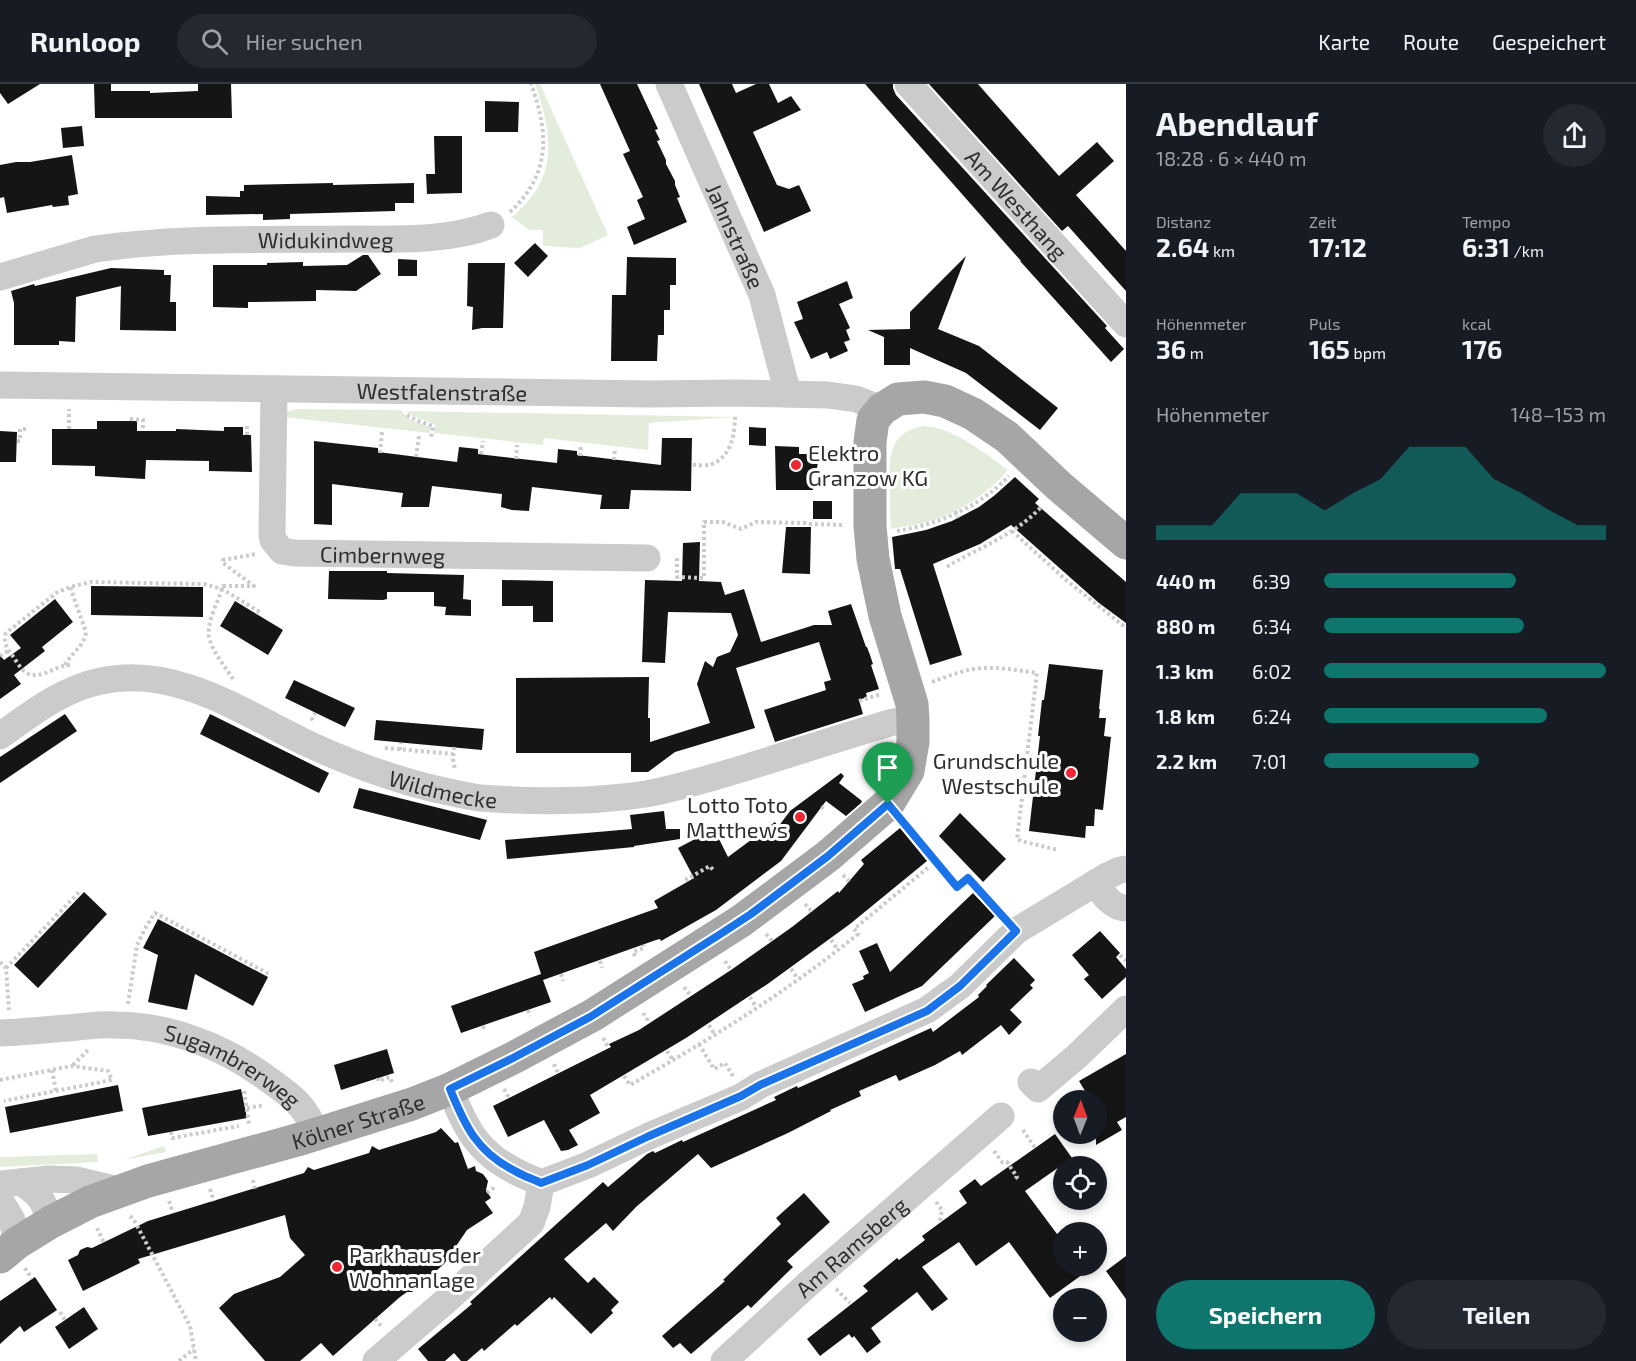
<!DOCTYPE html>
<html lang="de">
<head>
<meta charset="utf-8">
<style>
  body { margin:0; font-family:"Exo 2",sans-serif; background:#242831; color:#f1f3f6; height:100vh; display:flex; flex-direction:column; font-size:22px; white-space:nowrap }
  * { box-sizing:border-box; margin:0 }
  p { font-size:20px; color:#9ea1a6 }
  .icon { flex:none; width:33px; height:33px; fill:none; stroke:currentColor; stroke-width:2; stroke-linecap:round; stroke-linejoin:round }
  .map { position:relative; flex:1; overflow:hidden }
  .panel { display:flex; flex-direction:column; background:#171b24; width:510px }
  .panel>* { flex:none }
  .needle { width:39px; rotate:1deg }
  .tools { position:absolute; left:1053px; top:1006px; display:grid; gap:12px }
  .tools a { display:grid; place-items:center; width:54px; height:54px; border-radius:50%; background:#171b24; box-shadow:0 3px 9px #0003; font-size:30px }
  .pin { position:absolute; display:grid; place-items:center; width:51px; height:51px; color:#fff; margin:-62px -26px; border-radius:50% 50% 50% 0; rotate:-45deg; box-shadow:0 0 6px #0007 }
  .pin .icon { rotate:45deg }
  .round { display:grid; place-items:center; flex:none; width:63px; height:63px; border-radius:32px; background:#242831 }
  .summary { display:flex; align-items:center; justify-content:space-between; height:102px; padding:0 30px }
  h1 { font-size:33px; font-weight:700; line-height:45px }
  .metrics { display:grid; grid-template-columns:repeat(3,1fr); gap:9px; height:102px; padding:6px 30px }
  .metrics div { display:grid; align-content:center }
  .metrics b { font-size:26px; font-weight:700 }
  .metrics small { font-size:16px; font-weight:400 }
  .metrics p { font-size:16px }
  .chart { height:168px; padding:12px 30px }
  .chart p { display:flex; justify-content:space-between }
  .chart svg { width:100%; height:108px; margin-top:6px; fill:#0f766e; opacity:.7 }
  .action { display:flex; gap:12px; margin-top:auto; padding:12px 30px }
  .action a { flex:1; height:69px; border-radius:36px; background:#0f766e; color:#fff; font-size:24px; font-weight:700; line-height:69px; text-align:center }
  .action a+a { background:#242831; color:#f1f3f6 }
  ul { padding:0 30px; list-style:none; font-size:20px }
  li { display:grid; grid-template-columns:96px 72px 1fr; align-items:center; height:45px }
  li i { height:15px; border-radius:8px; background:#0f766e }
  header { display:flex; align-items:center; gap:36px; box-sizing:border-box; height:84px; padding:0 30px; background:#171b24; border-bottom:2px solid #363941 }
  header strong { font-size:28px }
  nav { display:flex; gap:33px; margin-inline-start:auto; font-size:21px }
  .search { width:420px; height:54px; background:#242831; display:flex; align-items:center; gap:15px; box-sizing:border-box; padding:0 21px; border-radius:33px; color:#9ea1a6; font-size:22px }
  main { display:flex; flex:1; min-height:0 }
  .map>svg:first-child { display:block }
</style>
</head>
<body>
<header>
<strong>Runloop</strong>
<div class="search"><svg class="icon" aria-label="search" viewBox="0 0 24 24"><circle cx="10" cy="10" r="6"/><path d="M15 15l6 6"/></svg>Hier suchen</div>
<nav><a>Karte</a><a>Route</a><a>Gespeichert</a></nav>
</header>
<main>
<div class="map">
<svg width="1126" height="1277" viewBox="0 0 1126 1277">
  <rect width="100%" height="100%" fill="#fff"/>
  <path fill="#e4eddb" d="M535,0H540L608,151L580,164L543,162V146H529L512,133C559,94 553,52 535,0Z
    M297,325L400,326L411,336L430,343V349L283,333L287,328Z
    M406,327L735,333L649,339L648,366L544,354L543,361L434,349L435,340L413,332Z
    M924,342C953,343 986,370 1008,386C988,409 962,427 933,436C920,441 905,442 891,445C890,432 890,419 890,406C889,376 887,348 924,342Z
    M164,1062L166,1068L123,1076Z
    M97,1070L98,1078L0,1083V1073Z"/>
  <path fill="#151515" d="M0,0H40L8,20L0,9Z
    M94,0H111V7H150V9L198,7V0H231L232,34H95Z
    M600,0H637L658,45L655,46L660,56L657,57L666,76V80L675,97V101L680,113L677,114L687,138L634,161L627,143L645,135L637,116L643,113L623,70L630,67Z
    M699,0H732L736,9L756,0H769L778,19L791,12L801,26L753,48L777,101L789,105L799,101L811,127L764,148Z
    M865,0H893V4L896,11L1107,242L1105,244L1124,265L1111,278L1020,177H1021Z
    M929,0H978L1059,92L1097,58L1114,77L1076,111L1126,167V207L1068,142L1062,147Z
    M485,17L519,18L518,48H485Z
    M82,42L84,62L63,64L61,44Z
    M434,52H462V109L427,110L426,90H435Z
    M72,71L78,110L68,112L69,121L53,123L52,121L7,129L4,113L0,114V81L16,78H30Z
    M333,99V101L414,99V119H395V127L290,130V135L263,136V130L206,131V112L240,113V107H244V101Z
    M535,159L548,172L528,193L514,179Z
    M363,171H368L381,190L356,207L316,206V217L248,218V224L213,223V181H267V179L303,178V182L347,181Z
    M966,172L938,245L979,262L1058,324L1040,346L966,289L910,264V281H884V253L868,246L910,245V228Z
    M627,173L676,174V201H670V226H664V251H658L657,277H611L612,211H626Z
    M398,175L417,176V192H398Z
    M468,179H505L503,244H482L472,246L473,223L467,222Z
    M111,184L164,186V191H171L170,218H176V247L120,246L121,202L76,213L75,258L59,257V261H14V219L11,207L34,200L35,202Z
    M847,197L853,214L839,220L850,244L846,246L850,256L844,258L848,267L830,275L827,268L811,275L794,238L803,235L797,218Z
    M97,337H137V347H176V345L224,347V343H243V351H251L252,388L209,387V377L146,376L145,395L95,392V382L52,381V345H97Z
    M749,343L766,344V362L749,361Z
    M0,347L17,348L16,378H0Z
    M662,354H692L691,407L631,406L629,425H600L602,411L532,403L529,427L512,426L501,423L502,410L432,402L429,423H401L403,409L332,400V441L314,440V357L378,364V368L457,378L459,363L478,365V370L557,379L558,365L577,367V371L661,381Z
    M775,362L799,363V370H811L818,378L817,384L813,389V406H776Z
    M1015,393L1039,415L1035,419L1126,498V539L1099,519L1011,441L980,460L933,480L962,571L930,581L900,485H895L892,453L926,446L952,437L979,423L995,411Z
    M813,417H832V435H813Z
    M786,443H811L810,490L782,489Z
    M700,458L699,497L721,498L725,511L744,505L761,558L814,541H832L828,527L851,520L866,563H867L870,571L873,580L871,581L879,605L866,609L867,613L859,616L863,630L775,658L764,626L826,606L824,598L831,596L819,558L736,584L755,644L675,668L648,688H631V669H516V594L649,593L648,634H650V658L710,639L697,600L705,577L713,583L717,573L730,568L738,551L731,529L668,528L665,579L642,578L645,496L682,497L683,459Z
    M329,487H387V489L464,491L463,515L471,516V532L445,531L446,523L434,522V508H387V515L383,516L328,515Z
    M502,496L553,497V538H533V522H502Z
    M91,502L203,503V533L91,531Z
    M55,515L73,538L42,563L45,567L14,591L21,600L0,615V571L4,576L21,564L10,551Z
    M235,517L283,546L268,571L220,542Z
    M1049,580L1103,586L1099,625H1100L1099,634H1106L1104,652L1111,653L1103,726L1095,725L1094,742H1086L1085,754L1029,747L1040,652H1038L1042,616H1044Z
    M294,596L355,624L345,643L285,614Z
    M65,630L77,647L0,699V673Z
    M210,630L329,689L319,709L200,650Z
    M376,636L484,645L482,666L374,656Z
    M841,689L844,692L839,699L862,717L861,719L846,732L826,717L781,777L716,826L661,857L660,855L656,856L543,896L551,918L461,949L451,922L541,890L534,868L658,824L654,817L694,794L678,764L714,745L728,773L775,738L778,743L790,727Z
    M359,704L487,736L480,756L353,724Z
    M664,727L666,745H680V755L634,762V763L507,775L505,756L632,745L630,731Z
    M960,729L1006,775L983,798L939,752Z
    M900,744L927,777L850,840L769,899L686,954L590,1011L600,1029L569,1046L578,1061L568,1066L561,1067L544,1036L508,1053L493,1022L611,963L609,960L639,946L731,886L792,843L838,807L839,809L864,780L861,776Z
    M84,808L107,830L38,904L14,881Z
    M973,809L995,832L922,902L865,928L852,900L864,895L863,892L869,889L859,867L877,859L890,888Z
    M158,835L268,893L253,922L195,890L187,926L148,918L158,871L143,864Z
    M1100,847L1120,869L1116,873L1126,885V893L1102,915L1084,895L1089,891L1072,871Z
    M1014,874L1035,896L1030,901L1033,904L1010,926L1022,938L1009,951L1001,941L962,971L960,967L935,981L899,997L896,991L859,1007L861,1012L830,1026L831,1027L788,1049L711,1084L698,1070L636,1123L613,1147L606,1139L564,1175L588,1199L594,1193L619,1218L611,1226L613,1229L591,1250L554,1213L552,1216L550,1213L517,1242L515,1240L484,1267L482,1264L467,1277H461L454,1269L445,1277H428L418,1265L472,1220L470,1218L603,1098L608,1103L647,1070L653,1067L655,1069L682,1056L683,1058L776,1016L774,1013L797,1002L798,1004L931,944L933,948L979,913L978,911L987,902L986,901Z
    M387,965L394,989L341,1006L334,981Z
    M1126,970V1033L1117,1038L1122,1046L1096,1061V1017H1091L1079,997Z
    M118,1001L123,1027L10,1049L5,1023Z
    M241,1005L247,1034L148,1052L142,1024Z
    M441,1044L455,1059L458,1058L468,1085L475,1082L476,1087L483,1090L488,1097L486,1106L491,1114L485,1118L493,1129L467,1146L444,1180L412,1208H407L400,1213L333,1272L321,1259L300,1277H265L219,1224L234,1210L280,1193L305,1171L290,1154L285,1131L138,1175L140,1179L83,1207L68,1176L78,1171L80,1166L87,1163L92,1164L148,1137L304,1089L308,1083L314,1086L340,1078L369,1069L372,1062L379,1066L436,1048Z
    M1055,1050L1072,1074L1025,1107L1057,1150L1064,1145V1182H1094L1050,1214L1009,1158L976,1182L959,1158L922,1183L948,1215L932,1227L917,1208L871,1244L881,1258L867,1269L854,1252L852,1254L849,1250L820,1272L807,1255L868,1207L863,1202L897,1174L899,1176L925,1156L922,1152L967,1119L959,1107L975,1095L981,1102Z
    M804,1109L830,1138L787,1177L793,1183L751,1224L748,1221L691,1270L680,1259L673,1264L662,1252L725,1197L723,1196L781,1140L776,1134Z
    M1126,1172V1215L1106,1187Z
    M35,1193L57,1226L24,1248L20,1242L0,1260V1217Z
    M84,1223L98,1245L69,1265L55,1243Z"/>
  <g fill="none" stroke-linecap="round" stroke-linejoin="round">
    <path stroke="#cbcbcb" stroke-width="4" stroke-dasharray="3 3" stroke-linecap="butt" d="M510,128C551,90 549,49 531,0
      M407,331L416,336L433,342L431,354
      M130,335L143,336V347
      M69,345V325
      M247,351V340
      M17,357H20V345H28
      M380,369L382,348
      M481,370L483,357
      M580,372L581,361
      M416,373L419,352
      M516,375L517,361
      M614,376L615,365
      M693,381C699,381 706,382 712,380C732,372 735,349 735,331
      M955,427L958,434
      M897,447C940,440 979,423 1009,392
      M1012,447L1066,496L1126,544
      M677,474V493L704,494V438H723L741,445L756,438L806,439L810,440L845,441
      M947,483C957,476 966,472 976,467C999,455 1024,442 1042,422
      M0,572L8,567
      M65,581C71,569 84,563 86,548L70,503
      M70,581C55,581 38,599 24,587C19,583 16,576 12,571C7,565 3,557 6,549L56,509L70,503L91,498L204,500L222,505L260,528L258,531
      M233,595C225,583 212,567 209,553C206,540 219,515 223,502H254L223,479V476L256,470
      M932,598C946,593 960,587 974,585C995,582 1016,586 1037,589L1017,755L1021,757L1058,766
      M859,617L881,610
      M313,636L312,635L315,629
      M454,663L453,675L455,686
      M385,664L453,670
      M400,666L401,659
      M821,723L825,725
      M904,739L957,803L967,794L1000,830
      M843,791L850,798
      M685,796L710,782L713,786
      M805,820L812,828
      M766,850L772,857
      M831,856L838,866
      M1120,871L1126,877
      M635,872L633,868L644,864L643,861
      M600,877L602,884
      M725,877L731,886
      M0,878L6,884L9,926
      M6,884L81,806
      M791,885L798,895
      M561,890L563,897
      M684,903L691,912
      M750,913L756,923
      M128,920L137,861L147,841L155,829L269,890
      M528,926L530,932
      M643,929L649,938
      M709,941L714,950
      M483,942L485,947
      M603,954L608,963
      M699,960L714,985L725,979L733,992
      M667,967L673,976
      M554,980L558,989
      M73,981L89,965
      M52,986L56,1007
      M624,992L630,1001C709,956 787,908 858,850L854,845L930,782
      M378,994V997L390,993L392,998
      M0,996L72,982L108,987L112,996L4,1017
      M504,1005L509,1014
      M244,1007L249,1040
      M247,1024L264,1021
      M1023,1046L1035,1064
      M171,1048L172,1054L239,1042
      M994,1067L1002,1078H1007L1017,1093L1013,1096
      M253,1096L255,1105
      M210,1105L214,1117
      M487,1109L496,1102
      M169,1117L173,1129
      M936,1118L942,1126L940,1137
      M130,1132L134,1136L190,1242L196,1277
      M97,1144L104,1159
      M25,1184L32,1195
      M426,1191L434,1199
      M836,1205L850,1219
      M60,1228L65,1236
      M375,1235L382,1243
      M179,1277L194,1265"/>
    <g stroke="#cbcbcb" stroke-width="27">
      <path id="s1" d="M669,0L762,211L788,310"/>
      <path id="s2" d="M908,0L1126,240"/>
      <path id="s3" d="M0,193L95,165C178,153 263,156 346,155C394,155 446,158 491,141"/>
      <path id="s4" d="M0,301L649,310L735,309L828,311L856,315L882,325"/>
      <path id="s5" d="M274,305L272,451L273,456L282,467L294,469L647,474"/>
      <path id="s6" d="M0,652C31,630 62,605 101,597C174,581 241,627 304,658C347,678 389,694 435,705C450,708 465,712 480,714C532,718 595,718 646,710C683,703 718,692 754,681C793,669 833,656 873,644L893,638L913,635"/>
      <path d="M1095,799C1103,810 1112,824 1126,824"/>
      <path id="s7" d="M0,949C26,948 52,945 78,943C90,942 103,940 115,941C169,941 222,962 265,993C289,1010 306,1021 316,1050"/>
      <path d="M1031,998L1038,1005L1076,973L1126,925"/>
      <path d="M450,1005C465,1043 477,1068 515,1087C523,1092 533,1095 541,1099L588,1081L649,1052L741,1013L760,1001L927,926L960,902L1016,847L1107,792L1120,786L1126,785"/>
      <path d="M21,1098C41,1112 42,1114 51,1138"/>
      <path d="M0,1100L49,1095L76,1096L122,1107"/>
      <path d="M0,1116L12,1136L17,1159"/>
      <path d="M376,1277L448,1215L531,1139L537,1123L541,1099"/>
      <path id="s8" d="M724,1277L808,1200L1001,1032"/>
    </g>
    <path stroke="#a6a6a6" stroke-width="33" id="s9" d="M0,1173L17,1159L51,1138L90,1118L148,1097L304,1054L412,1020L450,1005L513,974L593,931L741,837L828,772L888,720L908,687L913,658V635L912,620L885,532L873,475L870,442V358L873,336L882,325L898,315L924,313L945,317L973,330L1007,353L1059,402L1126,459"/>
  </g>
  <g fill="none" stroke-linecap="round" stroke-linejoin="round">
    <g stroke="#fff" stroke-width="12">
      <path id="route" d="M888,720L957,803L968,794L1016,847L960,902L927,927L760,1001L741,1012L649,1052L588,1081L541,1099C533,1095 523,1092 515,1087C477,1068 465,1042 450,1005L513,974L590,933L722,849L751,830L828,772Z"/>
    </g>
    <use href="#route" stroke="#1a73e8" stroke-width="8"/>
  </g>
  <g fill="#f02632" stroke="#fff" stroke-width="2">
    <circle cx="796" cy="381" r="6"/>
    <circle cx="1071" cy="689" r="6"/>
    <circle cx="800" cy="733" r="6"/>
    <circle cx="337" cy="1183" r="6"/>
  </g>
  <g text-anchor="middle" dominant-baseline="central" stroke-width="6" stroke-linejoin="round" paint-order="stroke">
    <g font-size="22" fill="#2e2e2e" stroke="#fff">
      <text stroke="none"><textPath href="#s2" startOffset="162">Am Westhang</textPath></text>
      <text stroke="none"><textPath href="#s1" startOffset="166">Jahnstraße</textPath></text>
      <text stroke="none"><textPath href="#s3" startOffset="330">Widukindweg</textPath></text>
      <text stroke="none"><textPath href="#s4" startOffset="442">Westfalenstraße</textPath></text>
      <text stroke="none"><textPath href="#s5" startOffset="266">Cimbernweg</textPath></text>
      <text stroke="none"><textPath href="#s6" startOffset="480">Wildmecke</textPath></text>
      <text stroke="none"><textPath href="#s7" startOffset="242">Sugambrerweg</textPath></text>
      <text stroke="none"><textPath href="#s9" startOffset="386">Kölner Straße</textPath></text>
      <text stroke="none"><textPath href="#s8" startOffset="171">Am Ramsberg</textPath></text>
    </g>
    <g font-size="22" fill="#2e2e2e" stroke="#fff" text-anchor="start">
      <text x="808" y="368">Elektro<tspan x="808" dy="25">Granzow KG</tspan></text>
      <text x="1059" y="676" text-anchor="end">Grundschule<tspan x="1059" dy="25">Westschule</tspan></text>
      <text x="788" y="720" text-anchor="end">Lotto Toto<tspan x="788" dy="25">Matthews</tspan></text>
      <text x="349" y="1170">Parkhaus der<tspan x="349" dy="25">Wohnanlage</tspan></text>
    </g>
  </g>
</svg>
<div class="tools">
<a><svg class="needle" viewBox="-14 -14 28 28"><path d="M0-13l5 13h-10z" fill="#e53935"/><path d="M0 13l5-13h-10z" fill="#9ea1a6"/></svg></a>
<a><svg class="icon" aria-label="locate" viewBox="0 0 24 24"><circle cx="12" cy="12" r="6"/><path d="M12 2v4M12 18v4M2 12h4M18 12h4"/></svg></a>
<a>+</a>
<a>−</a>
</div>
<div class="pin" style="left:888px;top:720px;background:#1e9e55"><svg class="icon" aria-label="arrive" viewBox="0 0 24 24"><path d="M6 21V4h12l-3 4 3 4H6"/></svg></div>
</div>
<section class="panel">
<div class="summary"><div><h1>Abendlauf</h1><p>18:28 · 6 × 440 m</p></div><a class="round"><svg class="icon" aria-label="share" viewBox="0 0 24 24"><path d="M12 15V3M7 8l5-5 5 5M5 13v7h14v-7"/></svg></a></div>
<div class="metrics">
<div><p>Distanz</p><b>2.64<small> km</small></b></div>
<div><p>Zeit</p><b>17:12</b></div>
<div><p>Tempo</p><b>6:31<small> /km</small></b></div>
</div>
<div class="metrics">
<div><p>Höhenmeter</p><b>36<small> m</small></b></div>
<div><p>Puls</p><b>165<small> bpm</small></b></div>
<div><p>kcal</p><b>176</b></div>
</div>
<div class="chart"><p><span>Höhenmeter</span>148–153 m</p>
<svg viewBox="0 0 160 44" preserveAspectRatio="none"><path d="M0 44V38L10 38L20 38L30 25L40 25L50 25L60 32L70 25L80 19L90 6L100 6L110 6L120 19L130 25L140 32L150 38L160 38V44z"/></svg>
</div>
<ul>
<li><b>440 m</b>6:39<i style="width:68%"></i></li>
<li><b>880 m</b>6:34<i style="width:71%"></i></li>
<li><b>1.3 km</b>6:02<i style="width:100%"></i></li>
<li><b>1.8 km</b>6:24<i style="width:79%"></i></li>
<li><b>2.2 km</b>7:01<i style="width:55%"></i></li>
</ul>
<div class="action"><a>Speichern</a><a>Teilen</a></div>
</section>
</main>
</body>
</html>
